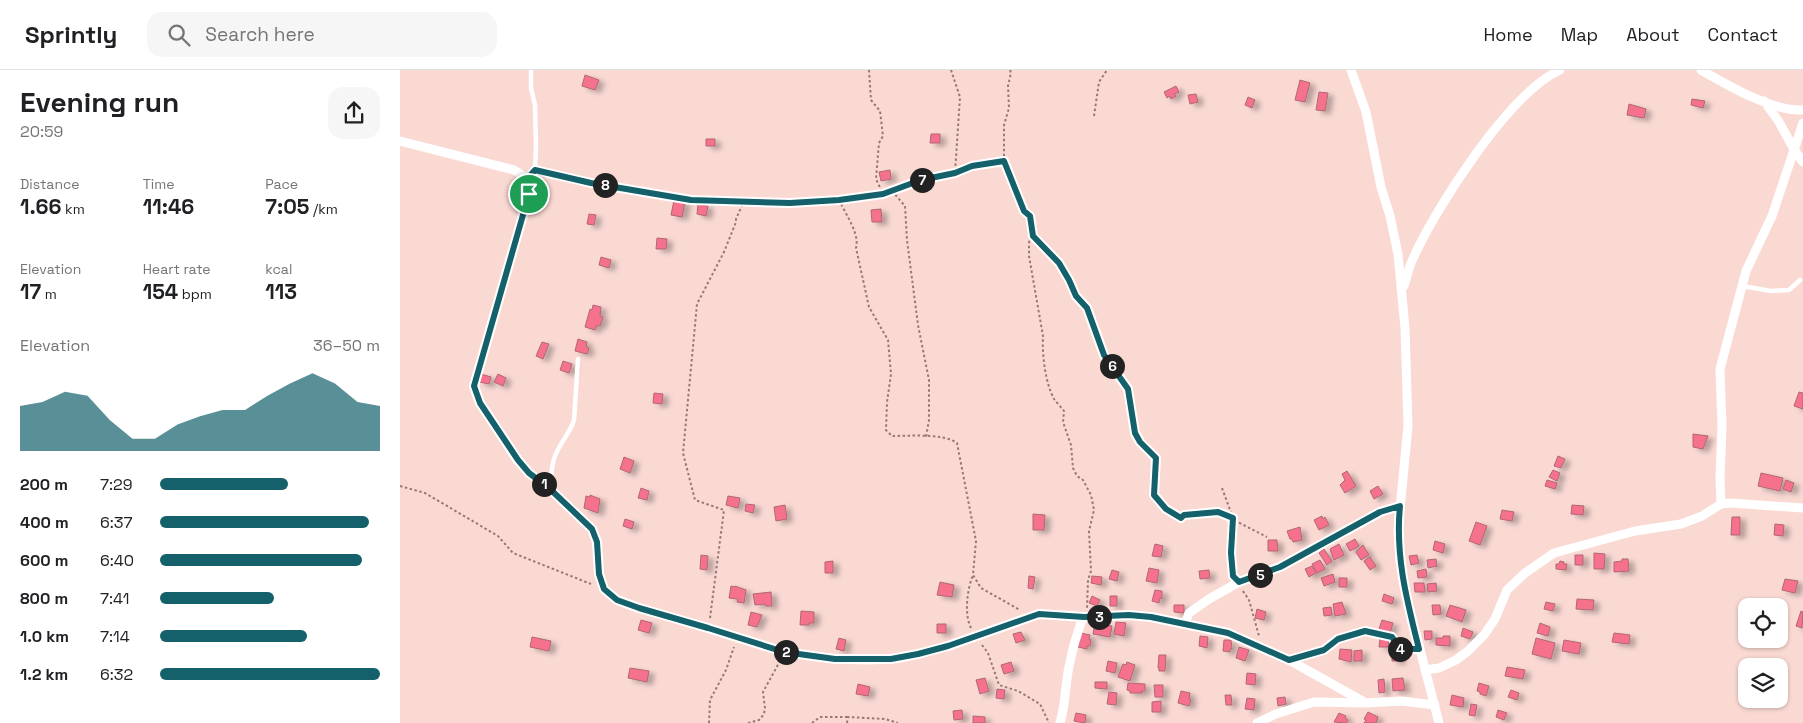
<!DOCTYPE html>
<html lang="en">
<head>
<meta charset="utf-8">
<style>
  body { margin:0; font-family:"Space Grotesk",sans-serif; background:#f6f6f6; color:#202124; height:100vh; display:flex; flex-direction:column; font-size:19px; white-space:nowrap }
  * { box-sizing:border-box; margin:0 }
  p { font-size:16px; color:#757577 }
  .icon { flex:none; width:28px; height:28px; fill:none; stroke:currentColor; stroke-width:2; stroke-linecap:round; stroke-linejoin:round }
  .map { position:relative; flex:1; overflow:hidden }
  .sheet { display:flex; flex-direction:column; background:#fff; width:400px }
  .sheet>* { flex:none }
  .controls { position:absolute; left:1338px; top:528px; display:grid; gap:10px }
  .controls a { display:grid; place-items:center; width:50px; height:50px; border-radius:10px; background:#fff; box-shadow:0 1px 4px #0004; font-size:25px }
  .pin { position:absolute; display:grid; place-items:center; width:42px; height:42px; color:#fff; margin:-21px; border:2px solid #fff; border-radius:50%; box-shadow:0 1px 5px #0007 }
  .km { position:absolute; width:25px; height:25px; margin:-12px; border-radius:50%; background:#222; color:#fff; font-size:14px; line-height:25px; text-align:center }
  .round { display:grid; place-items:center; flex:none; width:52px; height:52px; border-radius:15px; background:#f6f6f6 }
  .summary { display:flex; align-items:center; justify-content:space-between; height:85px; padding:0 20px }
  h1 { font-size:28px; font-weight:700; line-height:38px }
  .stats { display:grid; grid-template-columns:repeat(3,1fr); gap:8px; height:85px; padding:5px 20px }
  .stats div { display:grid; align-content:center }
  .stats b { font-size:21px; font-weight:700 }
  .stats small { font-size:14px; font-weight:400 }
  .stats p { font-size:14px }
  .chart { height:140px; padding:10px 20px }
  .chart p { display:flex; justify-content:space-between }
  .chart svg { width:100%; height:90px; margin-top:5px; fill:#14616c; opacity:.7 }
  ul { padding:0 20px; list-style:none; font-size:16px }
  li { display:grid; grid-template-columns:80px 60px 1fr; align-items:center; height:38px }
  li i { height:12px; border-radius:6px; background:#14616c }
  header { display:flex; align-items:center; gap:30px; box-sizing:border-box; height:70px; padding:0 25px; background:#fff; border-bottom:1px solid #e0e0e0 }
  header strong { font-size:24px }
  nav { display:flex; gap:28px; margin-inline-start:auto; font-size:18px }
  .search { width:350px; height:45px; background:#f6f6f6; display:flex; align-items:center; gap:12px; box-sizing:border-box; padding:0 18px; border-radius:15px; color:#757577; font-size:19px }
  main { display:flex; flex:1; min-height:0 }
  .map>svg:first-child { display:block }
</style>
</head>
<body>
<header>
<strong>Sprintly</strong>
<div class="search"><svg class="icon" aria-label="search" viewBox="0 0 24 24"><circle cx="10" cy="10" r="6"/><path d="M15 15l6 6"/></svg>Search here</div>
<nav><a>Home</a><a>Map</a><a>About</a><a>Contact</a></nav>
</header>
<main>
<section class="sheet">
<div class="summary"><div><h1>Evening run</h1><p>20:59</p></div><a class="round"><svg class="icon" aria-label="share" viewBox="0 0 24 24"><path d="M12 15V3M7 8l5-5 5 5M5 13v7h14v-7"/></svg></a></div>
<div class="stats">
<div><p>Distance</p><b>1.66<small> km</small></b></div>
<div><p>Time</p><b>11:46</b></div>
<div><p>Pace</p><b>7:05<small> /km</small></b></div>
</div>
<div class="stats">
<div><p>Elevation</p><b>17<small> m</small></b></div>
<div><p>Heart rate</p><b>154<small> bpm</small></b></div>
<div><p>kcal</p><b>113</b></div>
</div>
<div class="chart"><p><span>Elevation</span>36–50 m</p>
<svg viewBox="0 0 160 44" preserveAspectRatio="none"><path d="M0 44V22L10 20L20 15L30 17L40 29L50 38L60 38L70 31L80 27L90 24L100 24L110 17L120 11L130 6L140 11L150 20L160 22V44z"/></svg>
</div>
<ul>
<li><b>200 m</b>7:29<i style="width:58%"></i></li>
<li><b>400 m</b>6:37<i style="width:95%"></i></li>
<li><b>600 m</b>6:40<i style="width:92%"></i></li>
<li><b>800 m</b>7:41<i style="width:52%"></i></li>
<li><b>1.0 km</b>7:14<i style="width:67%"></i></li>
<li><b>1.2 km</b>6:32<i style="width:100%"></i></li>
</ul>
</section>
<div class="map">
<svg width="1403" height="653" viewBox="0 0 1403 653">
  <defs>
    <filter id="shadow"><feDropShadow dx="5.5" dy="3" stdDeviation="2.5" flood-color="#0004"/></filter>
  </defs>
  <rect width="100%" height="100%" fill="#fad9d3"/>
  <path fill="#f6718c" stroke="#b06773" filter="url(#shadow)" d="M185,5L199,10L195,20L182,16Z
    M900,10L910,13L905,32L895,30Z
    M776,16L779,22L774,24L776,26L771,29L770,26L767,28L764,22Z
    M919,22L928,23L925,41L916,40Z
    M796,24L798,32L790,34L788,25Z
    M848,27L855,30L852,38L845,35Z
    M1292,29L1305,31L1303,38L1291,35Z
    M1229,34L1246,39L1244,48L1227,45Z
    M531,64H540V73H530Z
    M306,69H315V76H306Z
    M490,100L491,109L481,111L479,102Z
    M274,130L285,132L282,147L271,145Z
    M298,134L308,136L306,146L297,144Z
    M481,139L482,152H472L471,140Z
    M189,144L196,145L194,155L187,154Z
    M257,168L267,169L266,179H256Z
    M201,187L211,190L209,198L199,195Z
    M193,235L201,237L200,246L203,247L200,256L197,255L195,260L185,257L190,239L192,240Z
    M178,269L187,272L186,277L189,278L187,284L175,281Z
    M142,272L149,274L143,289L136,286Z
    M163,291L172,294L169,303L160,300Z
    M81,304L91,307L89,314L79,312Z
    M98,304L106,308L103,316L94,312Z
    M1399,322L1403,323V339L1394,336Z
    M254,323L263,324L262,334L253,333Z
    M1293,364L1308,366L1303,379L1293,377Z
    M1158,386L1165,389L1161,398L1154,396Z
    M224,387L234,391L230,403L220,399Z
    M1153,400L1160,403L1157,411L1149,407Z
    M947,401L956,416L945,423L940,415L945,410L942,404Z
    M1361,403L1383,408L1380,421L1358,416Z
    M1147,410L1157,413L1155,419L1145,416Z
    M1386,410L1394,413L1391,422L1383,419Z
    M978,416L983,424L974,429L970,421Z
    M241,418L249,421L247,430L238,428Z
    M190,425L200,429L198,443L184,438L186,426L190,427Z
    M328,426L340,428L338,438L326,435Z
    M346,434L355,435L353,443L345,441Z
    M385,435L387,449L376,451L374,437Z
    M1172,435L1184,436L1183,445L1171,444Z
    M1102,440L1114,442L1112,451L1100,449Z
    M633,444L645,445L644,460H633Z
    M922,446L923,449L925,447L929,455L919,460L914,450Z
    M1332,447H1340V465H1331Z
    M225,449L234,452L232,459L223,456Z
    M1076,452L1087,456L1080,475L1069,471Z
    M1375,454L1384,455L1383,466L1374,465Z
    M900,457L902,470L893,472L892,469H890L887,461Z
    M955,469L959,476L950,481L946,474Z
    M868,470H877L878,481H868Z
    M1035,471L1045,474L1043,483L1033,480Z
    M755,474L763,476L761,487L752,486Z
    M939,474L944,485L934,490L930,479Z
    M963,475L969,485L961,490L956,482Z
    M924,479L932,491L927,495L919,483Z
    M1194,483L1205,484L1204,499H1194Z
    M301,485L308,486L307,500L300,499Z
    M1017,485L1019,493L1011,495L1009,486Z
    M1175,485H1183V495H1175Z
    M970,487L976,496L970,500L964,491Z
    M1036,489L1037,496L1028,498L1027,490Z
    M1222,489H1228L1229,501L1214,502V492L1222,491Z
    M920,490L925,499L917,503L912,494Z
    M433,491V503H425V492Z
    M1160,491L1164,492V494H1167L1166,500L1156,499V494H1159Z
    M912,496L916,503L909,507L905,499Z
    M749,498L759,500L757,513L746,511Z
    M1026,499L1027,507L1018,508L1017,501Z
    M712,500L719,502L717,511L709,509Z
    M809,500L810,508L800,509L799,501Z
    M933,504L935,512L924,516L921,508Z
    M629,506L635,507L633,519L628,518Z
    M692,506L702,507L701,515L691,513Z
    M939,508H947V517H939Z
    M1385,509L1398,511L1395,523L1382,520Z
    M540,512L554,515L552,527L537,525Z
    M1014,513H1024L1025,522H1015Z
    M1036,513L1037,521L1028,522L1027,514Z
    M331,516L335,517V516L346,520L344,533L337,532L338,529L329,528Z
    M755,520L762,521V529L760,528L759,533L752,531Z
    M371,522L372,536H366L365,534L355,535L353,524Z
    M984,524L994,528L992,534L982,531Z
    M692,526L700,530L697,536L689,533Z
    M710,526H717V536H710Z
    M1177,529L1194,530L1193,540L1176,539Z
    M942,532L946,544L935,546L933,534Z
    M1146,532L1155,534L1153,541L1144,539Z
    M774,535H784V543L774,542Z
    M1032,535H1040L1041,544L1033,545Z
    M1050,535L1066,540L1062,552L1046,546Z
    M931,537L932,545L924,546L923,538Z
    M857,539L866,542L864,550L855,548Z
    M401,541L414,542V553H409V555H400Z
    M1401,541L1403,542L1402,558L1396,556Z
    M351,542L362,545L357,557L348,555Z
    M241,550L252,553L249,563L238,560Z
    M982,550L993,553L990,563L979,559Z
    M716,552L726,553L724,566L714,564Z
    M695,553L712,556L710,567L693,564Z
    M1140,553L1150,557L1148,566L1137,563Z
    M537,554H546V563H537Z
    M1063,558L1073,562L1070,569L1061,566Z
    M1024,561H1032V569L1025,570Z
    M621,562L625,570L616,573L613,564Z
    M681,563L690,565L689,569L691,570L690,576H687V579L678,577Z
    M1214,563L1230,565L1229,574L1212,572Z
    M800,566L808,567L807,578L799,576Z
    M1043,566H1050V576L1036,575V568H1043Z
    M132,567L151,571L149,581L130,577Z
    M439,568L446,570L444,581L436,579Z
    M1136,568L1155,573L1151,589L1132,584Z
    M980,569H989L988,577H979Z
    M824,570H831L832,579H830V582L823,581Z
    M1164,570L1181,573L1179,584L1162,581Z
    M839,577L849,580L845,591L836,588Z
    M940,579L952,580L951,592L939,589Z
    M962,580V591H954V581Z
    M992,582H1000V591H992Z
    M759,585H766L765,601H759V598H758Z
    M708,591L717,593L715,603L706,601Z
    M611,592L614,601L604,604L601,595Z
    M727,592L735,595L730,611L718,607L723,594L726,595Z
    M1107,597L1125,600L1123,609L1105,606Z
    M230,598L249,601L247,612L228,608Z
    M847,603L856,604L855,615L846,614Z
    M585,608L589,621L580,624L576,610Z
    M1003,608L1005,620L993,621L992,609Z
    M984,609L985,622L979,623L978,610Z
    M695,612H707V619L695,618Z
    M728,613L745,614V621H742V623H730V621L727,620Z
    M1079,613L1089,616L1086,626L1080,624V622L1077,621Z
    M458,614L470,617L468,626L456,624Z
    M754,615H763V627H755Z
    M597,619L605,620L604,629L596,628Z
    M1111,620L1119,623L1117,630L1108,627Z
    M781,621L790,623L789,629L791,630L789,636L778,633Z
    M709,622L717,623L716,635L707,634Z
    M825,625H831L832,635H826Z
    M1052,625L1064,628L1063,637L1050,635Z
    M885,627L886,634L878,636L877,628Z
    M847,628L855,629L854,640L845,639Z
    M761,631V642H752V632Z
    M1071,634L1077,635L1075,646L1069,645Z
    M562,640L563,649L554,650L553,641Z
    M1098,640L1107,643L1104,650L1096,647Z
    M968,642L978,647L976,653H964L966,650L964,649Z
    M676,643L686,645L685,653L674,651Z
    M939,643L946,646L945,648L948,650L946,653L934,652Z
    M573,646L585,647V653H573Z"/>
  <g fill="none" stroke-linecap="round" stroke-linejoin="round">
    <path stroke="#987873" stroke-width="2" stroke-dasharray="2.5 2.5" stroke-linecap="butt" d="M469,0L471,30L480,41L483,66L479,73L476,109L483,124
      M551,0L560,27L555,103
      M610,0L611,3L608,16L609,38L604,55V91L624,141L630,146L633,166L629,172V186L643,266C642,284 645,312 654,329C657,333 661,337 664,341L663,352L671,375L673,398L677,406L683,410L691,425L694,440L689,461L691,501L688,510L687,538
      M694,46L699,12L707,0
      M142,102L191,113L291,130L390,133L439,130L483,124L521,110L555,103L572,96L604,91
      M492,121L505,136L507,170L518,255L529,310V350L526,367
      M439,130C445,143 460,164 456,178L469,237L488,270L491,304L487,332L486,360L492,366C509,366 543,363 557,373L576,471L573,505L581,518L620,540
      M633,166L659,193L669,210L676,226L687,238L704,285L728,319L735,363L740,372L756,388L754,425L766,439L781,448L784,445L818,442L867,467
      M0,416L25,423L98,466L113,483L191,514
      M822,418L833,448L831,483L833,505
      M843,521L849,530L859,566
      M310,548L324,440L295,430L283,383L297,234L324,182L336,152V149L343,133
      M571,558C564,544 567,520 573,505
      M582,575L588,583L599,615L618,621L640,634L649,653
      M903,586L924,580L938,569L965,561L992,567L1000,579H1011
      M309,653L310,630L326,600L334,577
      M348,653L359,650L364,644L365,638L363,622L380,591
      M412,653L420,647H448
      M447,653L448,647L485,649L498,653"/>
    <path stroke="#fff" stroke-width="4.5" d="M127,108L135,100L136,76L135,35L131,18V0
      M1342,216L1371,221L1389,220L1400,210
      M150,419C151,408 151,396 155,386C160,373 170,363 174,350L178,289"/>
    <path stroke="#fff" stroke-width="9" d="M951,0L966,42L981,117L990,146L998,184L1005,258L1008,356L998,460L1000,491L1006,525L1039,653
      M1301,0C1327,15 1373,42 1403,40
      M1364,31L1379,52L1395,81L1403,92
      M0,71L114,100L127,108L130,116L129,124L74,316L80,333L117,390L129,403L150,419L192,459L197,472L199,504L204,519L217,530L239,538L308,558L384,582L435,589L467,590L491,589L518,584L548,576L639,544L683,547L729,545L751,547L827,563L889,590L966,633
      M1004,216C1007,208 1008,199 1012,191C1034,140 1109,23 1160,0
      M1321,434L1320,408L1322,357L1320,299L1346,201L1372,146L1403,53
      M785,554L789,543L809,529L839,512L880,497L981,442L1000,436
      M1025,600L1039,598L1056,590L1067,582L1084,565L1095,549L1107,520L1125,503L1154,483L1235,461L1281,454L1302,446L1321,434L1331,433L1403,438
      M660,653C666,633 665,612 670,592C673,576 678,561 683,547
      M857,653L876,644L914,632L966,633L1001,631L1035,635"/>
  </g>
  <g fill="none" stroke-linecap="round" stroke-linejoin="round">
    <g stroke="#fff" stroke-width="10">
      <path id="route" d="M604,91L624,141L630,146L633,166L659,193L669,210L676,226L687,238L704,285L728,319L735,363L740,372L756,388L754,425L766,439L781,448L784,445L818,442L833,448L831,483L833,506L839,512L880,497L980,442L1000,436C995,486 1007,531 1019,579H1000L992,567L965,561L938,569L924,580L889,590L828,563L751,547L729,545L684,547L639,544L548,576L518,584L491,589H435L384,582L308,558L239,538L217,530L204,519L199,504L197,472L192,459L150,419L129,403L118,390L80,333L74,316L129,124L130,116L128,108L135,100L191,113L291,130L390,133L439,130L483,124L521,110L555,103L572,96Z"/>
    </g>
    <use href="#route" stroke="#14616c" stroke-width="6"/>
  </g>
</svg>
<div class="controls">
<a><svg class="icon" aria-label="locate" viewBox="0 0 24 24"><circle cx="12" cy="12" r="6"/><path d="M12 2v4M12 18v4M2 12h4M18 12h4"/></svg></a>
<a><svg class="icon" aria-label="layers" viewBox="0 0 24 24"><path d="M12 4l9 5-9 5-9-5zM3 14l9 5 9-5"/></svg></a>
</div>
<div class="pin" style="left:129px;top:124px;background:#1e9e55"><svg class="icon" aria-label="arrive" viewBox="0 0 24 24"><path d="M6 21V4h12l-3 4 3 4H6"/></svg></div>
<b class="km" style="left:144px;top:414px">1</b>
<b class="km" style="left:386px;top:582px">2</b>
<b class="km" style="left:699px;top:547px">3</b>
<b class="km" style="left:1000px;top:579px">4</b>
<b class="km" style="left:860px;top:505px">5</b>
<b class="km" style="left:712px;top:296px">6</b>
<b class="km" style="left:522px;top:110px">7</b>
<b class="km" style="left:205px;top:115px">8</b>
</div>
</main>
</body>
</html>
